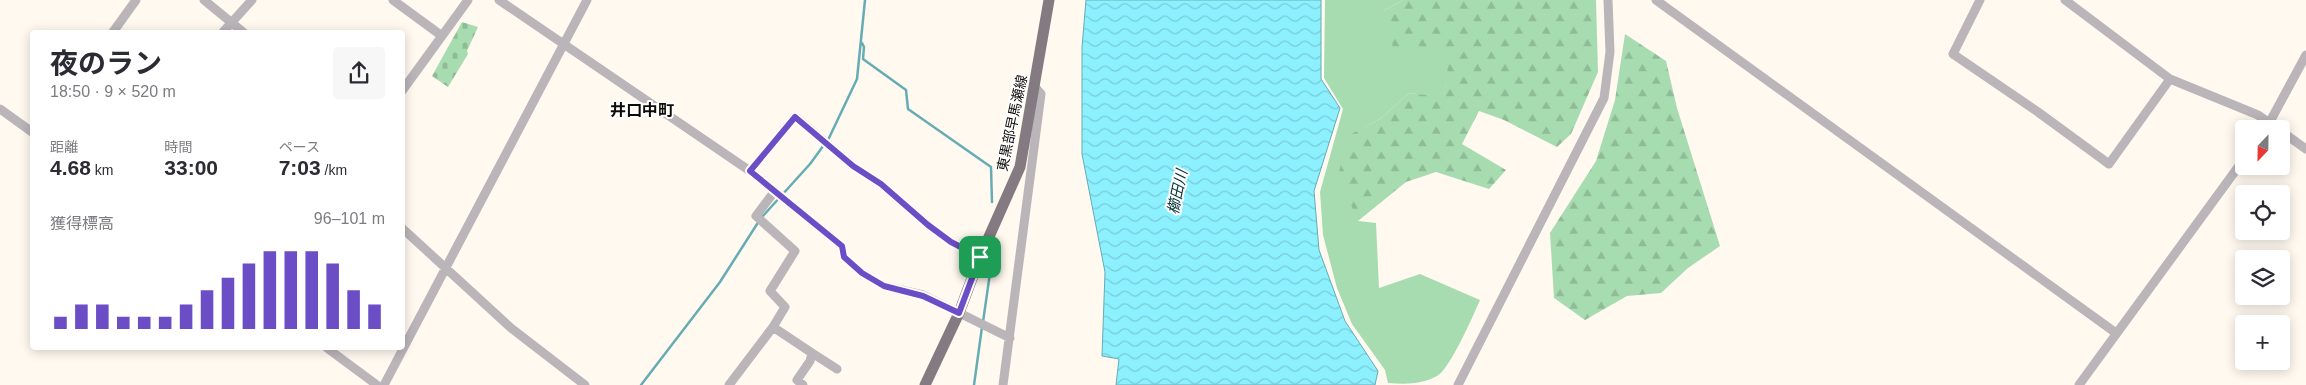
<!DOCTYPE html>
<html lang="ja">
<head>
<meta charset="utf-8">
<style>
  body { margin:0; font-family:Helvetica,"Noto Sans JP",sans-serif; background:#f7f7f7; color:#2b2b33; height:100vh; display:flex; flex-direction:column; font-size:19px; white-space:nowrap }
  * { box-sizing:border-box; margin:0 }
  p { font-size:16px; color:#7c7c81 }
  .icon { flex:none; width:28px; height:28px; fill:none; stroke:currentColor; stroke-width:2; stroke-linecap:round; stroke-linejoin:round }
  .map { position:relative; flex:1; overflow:hidden }
  .side { position:absolute; left:30px; top:30px; width:375px; height:320px; display:flex; flex-direction:column; background:#fff; border-radius:5px; box-shadow:0 2px 12px #0003 }
  .side>* { flex:none }
  .needle { width:32px; rotate:202deg }
  .controls { position:absolute; left:2235px; top:120px; display:grid; gap:10px }
  .controls a { display:grid; place-items:center; width:55px; height:55px; border-radius:5px; background:#fff; box-shadow:0 2px 12px #0003; font-size:25px }
  .pin { position:absolute; display:grid; place-items:center; width:42px; height:42px; color:#fff; margin:-21px; border-radius:10px; box-shadow:0 2px 8px #0006 }
  .round { display:grid; place-items:center; flex:none; width:52px; height:52px; border-radius:5px; background:#f7f7f7 }
  .overview { display:flex; align-items:center; justify-content:space-between; height:85px; padding:0 20px }
  h1 { font-size:28px; font-weight:700; line-height:38px }
  .stats { display:grid; grid-template-columns:repeat(3,1fr); gap:8px; height:85px; padding:5px 20px }
  .stats div { display:grid; align-content:center }
  .stats b { font-size:21px; font-weight:700 }
  .stats small { font-size:14px; font-weight:400 }
  .stats p { font-size:14px }
  .chart { height:140px; padding:10px 20px }
  .chart p { display:flex; justify-content:space-between }
  .chart svg { width:100%; height:90px; margin-top:5px; stroke:#6b4dc6; stroke-width:6 }
  .map>svg:first-child { display:block }
</style>
</head>
<body>
<div class="map">
<svg width="2306" height="385" viewBox="0 0 2306 385">
  <defs>
    <pattern id="forest-firs" width="22" height="20" patternUnits="userSpaceOnUse" patternTransform="scale(1.25)"><rect width="22" height="20" fill="#a7dcb1"/><path d="M5 1l3.5 6h-7zM16 11l3.5 6h-7z" fill="#8fbc97"/></pattern>
    <pattern id="cemetery-stones" width="16" height="16" patternUnits="userSpaceOnUse" patternTransform="scale(1.25)"><rect width="16" height="16" fill="#a7dcb1"/><path d="M2 7V4a2 2 0 0 1 4 0v3zM10 15v-3a2 2 0 0 1 4 0v3z" fill="#8fbc97"/></pattern>
    <pattern id="water-waves" width="16" height="10" patternUnits="userSpaceOnUse" patternTransform="scale(1.25)"><rect width="16" height="10" fill="#8cf0fe"/><path d="M0 5q4-4 8 0t8 0" fill="none" stroke="#78cdd8"/></pattern>
  </defs>
  <rect width="100%" height="100%" fill="#fff9f0"/>
  <path fill="#a7dcb1" d="M1325,0H1403L1383,11L1451,49L1444,98L1409,93L1380,119L1350,135L1358,221L1376,223L1379,288L1420,274L1480,300C1473,316 1450,369 1437,376C1421,385 1405,384 1388,383L1385,370L1352,324L1337,288L1323,235L1320,192L1343,109L1324,78Z"/>
  <path fill="url(#forest-firs)" d="M1403,0H1596L1598,72L1571,134L1557,147L1504,120L1479,111L1462,144L1506,170L1489,189L1436,172L1406,182L1358,221L1338,175L1349,135L1380,119L1409,93L1444,97L1450,49L1393,47L1383,11Z
    M1625,34L1666,61L1677,108L1720,246L1688,268L1661,293L1627,296L1585,320L1554,298L1550,233L1596,161L1615,100Z"/>
  <path fill="url(#cemetery-stones)" d="M462,22L478,27L467,51L468,54L448,87L432,76Z"/>
  <path fill="url(#water-waves)" stroke="#66acb4" d="M1086,0H1321V79L1340,108L1314,191L1319,250L1345,321L1378,371L1375,385H1116L1119,359L1102,356L1105,272L1082,154V47Z"/>
  <g fill="none" stroke-linecap="round" stroke-linejoin="round">
    <path stroke="#66acb4" stroke-width="2.5" d="M862,43L864,47L863,59L906,90L908,109L991,167L992,202
      M762,217L810,164L829,138L857,79L865,0
      M983,322L992,259
      M641,385L720,282L759,221
      M974,385L982,327"/>
    <path stroke="#bab5b9" stroke-width="9" d="M204,0L243,32
      M393,0L442,36
      M499,0L750,171L842,246L844,257L862,273L884,286L923,295L1010,338
      M1656,0L2116,333
      M1980,0L1953,54L2038,112L2109,164L2170,79
      M2065,0L2170,79L2258,115L2278,129
      M113,32L136,0
      M223,32L252,0
      M402,91L468,0
      M0,109L32,132
      M2266,129L2306,55
      M2281,131L2306,149
      M750,171L795,117L797,118L853,166L881,184L928,225L951,242L980,257
      M774,192L756,216L795,251L770,291L785,307L773,327L812,353L810,361L797,380L803,385
      M402,228L511,328L585,385
      M327,348L377,385
      M812,353L837,369
      M384,385L587,0
      M729,385L773,327
      M1003,385L1041,94L1035,87
      M1458,385L1604,98L1610,52L1608,0
      M2079,385L2244,159"/>
    <path stroke="#847b82" stroke-width="11" d="M925,385L959,313L980,257L1020,167L1049,0"/>
  </g>
  <g fill="none" stroke-linecap="round" stroke-linejoin="round">
    <g stroke="#fff" stroke-width="10">
      <path id="route" d="M795,117L853,166L881,184L928,225L951,242L980,257L959,313L923,296L884,286L862,273L844,257L842,246L750,171Z"/>
    </g>
    <use href="#route" stroke="#6b4dc6" stroke-width="6"/>
  </g>
  <g text-anchor="middle" dominant-baseline="central" stroke-width="4" stroke-linejoin="round" paint-order="stroke">
    <g font-size="14" fill="#0e0c08" stroke="#fff">
      <text transform="translate(1012 123) rotate(-78)">東黒部早馬瀬線</text>
    </g>
    <g font-size="15" font-style="italic" fill="#003036" stroke="#fff">
      <text transform="translate(1177 192) rotate(-78)">櫛田川</text>
    </g>
    <g font-size="16" font-weight="bold" fill="#0e0c08" stroke="#fff">
      <text x="642" y="110">井口中町</text>
    </g>
  </g>
</svg>
<div class="controls">
<a><svg class="needle" viewBox="-14 -14 28 28"><path d="M0-13l5 13h-10z" fill="#e53935"/><path d="M0 13l5-13h-10z" fill="#7c7c81"/></svg></a>
<a><svg class="icon" aria-label="locate" viewBox="0 0 24 24"><circle cx="12" cy="12" r="6"/><path d="M12 2v4M12 18v4M2 12h4M18 12h4"/></svg></a>
<a><svg class="icon" aria-label="layers" viewBox="0 0 24 24"><path d="M12 4l9 5-9 5-9-5zM3 14l9 5 9-5"/></svg></a>
<a>+</a>
</div>
<div class="pin" style="left:980px;top:257px;background:#1e9e55"><svg class="icon" aria-label="arrive" viewBox="0 0 24 24"><path d="M6 21V4h12l-3 4 3 4H6"/></svg></div>
<section class="side">
<div class="overview"><div><h1>夜のラン</h1><p>18:50 · 9 × 520 m</p></div><a class="round"><svg class="icon" aria-label="share" viewBox="0 0 24 24"><path d="M12 15V3M7 8l5-5 5 5M5 13v7h14v-7"/></svg></a></div>
<div class="stats">
<div><p>距離</p><b>4.68<small> km</small></b></div>
<div><p>時間</p><b>33:00</b></div>
<div><p>ペース</p><b>7:03<small> /km</small></b></div>
</div>
<div class="chart"><p><span>獲得標高</span>96–101 m</p>
<svg viewBox="0 0 160 44" preserveAspectRatio="none"><path d="M5 44V38M15 44V32M25 44V32M35 44V38M45 44V38M55 44V38M65 44V32M75 44V25M85 44V19M95 44V12M105 44V6M115 44V6M125 44V6M135 44V12M145 44V25M155 44V32"/></svg>
</div>
</section>
</div>
</body>
</html>
